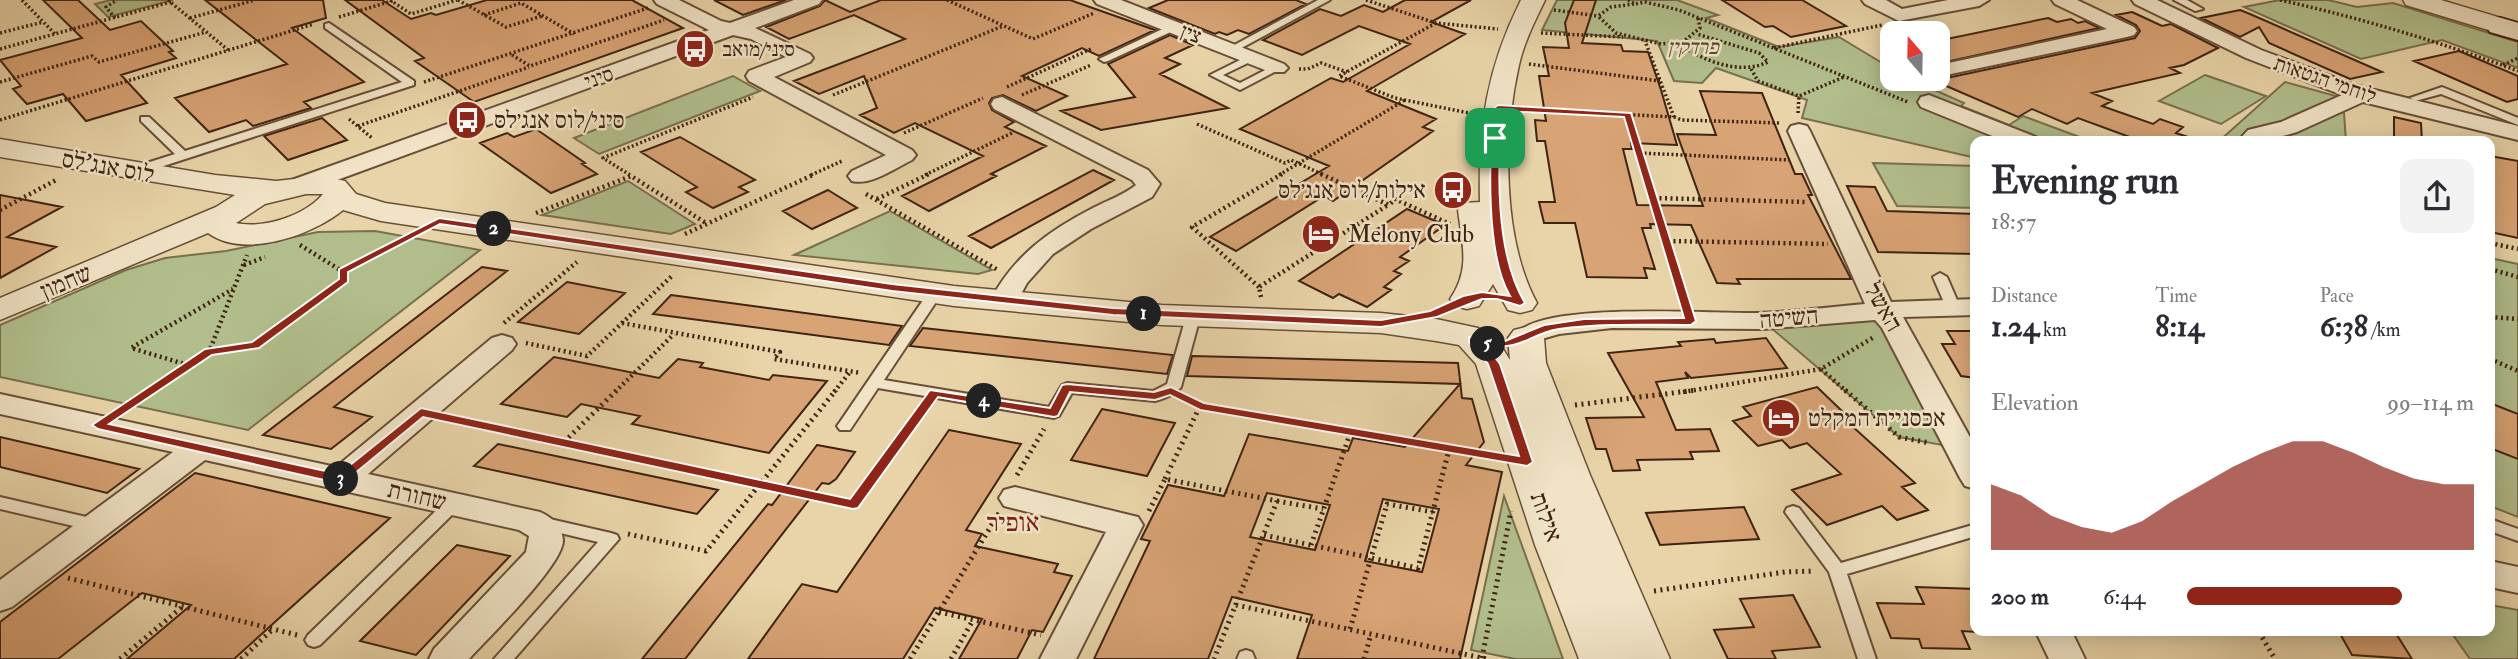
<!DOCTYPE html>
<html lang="en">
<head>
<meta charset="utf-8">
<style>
  body { margin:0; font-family:"IM FELL Double Pica","Frank Ruhl Libre",serif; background:#f2f2f3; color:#2b2b33; height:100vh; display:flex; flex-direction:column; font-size:26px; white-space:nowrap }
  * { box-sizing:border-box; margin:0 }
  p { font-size:23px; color:#7c7c81 }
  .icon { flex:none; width:38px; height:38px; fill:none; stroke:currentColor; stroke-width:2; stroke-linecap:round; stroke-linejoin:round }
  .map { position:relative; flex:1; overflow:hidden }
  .side { position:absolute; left:1970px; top:136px; width:525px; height:500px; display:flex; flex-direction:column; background:#fff; border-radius:14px; box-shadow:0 4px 18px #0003 }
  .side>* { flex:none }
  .needle { width:46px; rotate:340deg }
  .controls { position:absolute; left:1880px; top:21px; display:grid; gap:14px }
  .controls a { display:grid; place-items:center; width:70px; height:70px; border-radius:14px; background:#fff; box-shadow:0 4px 18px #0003; font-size:35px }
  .pin { position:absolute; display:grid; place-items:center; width:60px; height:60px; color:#fff; margin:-30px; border-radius:14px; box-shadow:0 4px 10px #0006 }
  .km { position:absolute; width:35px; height:35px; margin:-18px; border-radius:50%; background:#222; color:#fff; font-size:19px; line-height:35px; text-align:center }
  .round { display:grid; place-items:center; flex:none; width:74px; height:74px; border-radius:14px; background:#f2f2f3 }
  .summary { display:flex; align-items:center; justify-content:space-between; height:119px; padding:0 21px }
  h1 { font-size:38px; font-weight:800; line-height:52px }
  .stats { display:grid; grid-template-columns:repeat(3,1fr); gap:10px; height:119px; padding:7px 21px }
  .stats div { display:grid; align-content:center }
  .stats b { font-size:30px; font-weight:800 }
  .stats small { font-size:19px; font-weight:400 }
  .stats p { font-size:19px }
  .chart { height:196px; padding:14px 21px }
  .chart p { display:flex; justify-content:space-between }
  .chart svg { width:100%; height:126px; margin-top:7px; fill:#8f2418; opacity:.7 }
  ul { padding:0 21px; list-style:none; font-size:23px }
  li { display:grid; grid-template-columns:112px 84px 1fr; align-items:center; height:52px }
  li i { height:18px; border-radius:9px; background:#8f2418 }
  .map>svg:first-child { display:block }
</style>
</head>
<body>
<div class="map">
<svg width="2518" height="659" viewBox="0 0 2518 659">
  <rect width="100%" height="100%" fill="#e8d4a8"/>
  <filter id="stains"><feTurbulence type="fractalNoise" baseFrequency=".00286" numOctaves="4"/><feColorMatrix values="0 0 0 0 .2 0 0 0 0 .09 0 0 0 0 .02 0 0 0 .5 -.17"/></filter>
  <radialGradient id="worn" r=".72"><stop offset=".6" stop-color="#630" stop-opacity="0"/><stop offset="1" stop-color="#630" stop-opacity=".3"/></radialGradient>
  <path fill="#b1be8b" stroke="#78704e" stroke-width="2" d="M111,0H173L108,17L95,4Z
    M1557,0H1677L1718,15L1706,18L1779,47L1839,37L1892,69V79H1910L1964,103L1961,106L2009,125L2023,116L2093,142H1976V158L1802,118L1807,100L1716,68L1702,83L1674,81L1657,41L1542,30Z
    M2280,0H2328L2357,7L2393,3L2518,42V68L2442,40L2361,59L2244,7Z
    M2205,75L2266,96L2221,124L2159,101Z
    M733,76L760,91L599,154L574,138Z
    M2285,82L2343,98L2346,142H2286L2258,135L2251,142H2218Z
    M1873,163L1976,166V208L1897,206Z
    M628,181L695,224L671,234L542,215Z
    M890,211L992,270L978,274L794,255Z
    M375,231L480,250L248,430L0,377V325L126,270L165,258L226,251L318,232Z
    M2490,258L2518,264V517L2490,506Z
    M1881,309L1958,448L1899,437L1763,321Z
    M1504,496L1563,659H1515L1471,650Z
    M2490,605L2518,610V659H2470L2451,632H2490Z"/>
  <path fill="#d8a375" stroke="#3f2312" stroke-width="2" fill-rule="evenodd" d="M43,0H78L110,30L141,21L173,51L169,52L176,58L121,75L147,103L86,121L63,94L27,104L13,89L21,86L0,60L82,38Z
    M205,0H323L326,18L292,28L364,82L304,102L311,108L253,126L246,120L209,132L175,98L287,64Z
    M345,0H382L411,19L431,13L436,15L487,0H632L683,28L474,102L415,61L424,58Z
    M714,0H786L743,15Z
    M825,0L850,12L881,0H1070L1155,30L1099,56L1082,48L1022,76L1067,96L1036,111L1003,95L992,98L989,103L992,110L1014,122L1005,127L1046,146L991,174L996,176L929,211L902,196L983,156L915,123L894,133L860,115L877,108L864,76L819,94L794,81L905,39L854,15L789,39L766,27L820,6Z
    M1168,0H1296L1306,4L1249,34L1238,30L1227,35L1219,32L1215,34L1149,8Z
    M1405,0H1471L1431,22L1465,34L1367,91L1436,119L1423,127L1433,131L1333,201L1324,196L1236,251L1210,237L1329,166L1240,129L1331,78L1343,82L1410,44L1359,26L1302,55L1263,40L1320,9L1341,16L1364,5L1383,12Z
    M1574,0H1596L1582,43L1621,45L1623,51L1648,52L1661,90L1677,145L1631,143L1632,149H1623L1637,205L1703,206L1677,134L1716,135L1700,91L1762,93L1795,174H1802L1812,195H1808L1851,279H1737L1740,284L1717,283L1691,225L1650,224L1651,228H1642L1655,269L1644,268L1647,278L1587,277L1575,223H1544L1539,202H1555L1545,141H1537L1535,120L1546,121L1539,76H1549L1543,47L1569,48L1565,23Z
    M1722,0H1802L1846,26L1791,37L1773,26L1765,27Z
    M2240,10L2250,14L2382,72L2350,79L2269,43L2259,27L2240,37L2201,18Z
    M2132,12L2162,26L2171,24L2218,48L2184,65L2170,68L2180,73L2092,93L2112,101L2102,106L2153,124L2160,119L2183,127L2176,133L2194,139V142H2132L2135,139L2078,118L2067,124L2032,109L2018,117L1937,82V75L1947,78L2135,38L2140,31L2136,25L2116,15Z
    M2048,18L2057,22L2071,19L2078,23L2085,21L2099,28L1937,64V41Z
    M1170,35L1193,45L1165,58L1180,64L1160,74L1228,108L1101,130L1061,111L1135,97L1108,64Z
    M2459,51L2518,76V99L2507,102L2414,61Z
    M2394,117L2421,123L2422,142H2394Z
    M322,118L347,140L288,160L264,136Z
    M536,129L585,163L582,164L597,174L551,193L480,143L507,133L514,137Z
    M680,137L755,180L739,187L748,192L713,208L686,192L697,187L641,152Z
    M2490,156L2518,161V238L2490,232Z
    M1093,170L1114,180L991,248L969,236Z
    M1847,186L1875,187L1887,211L1976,214V254L1878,252Z
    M828,190L857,208L812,229L783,211Z
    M0,195L62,207L7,237L56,247L0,278Z
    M1407,209L1445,225L1400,257L1409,261L1394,271L1401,274L1384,287L1391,290L1367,307L1339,294L1333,298L1299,281Z
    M482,267L507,271L334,407L372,417L331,449L263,435Z
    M567,282L625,293L579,334L518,322Z
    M671,295L902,326L889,345L653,314Z
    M923,328L1173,355L1167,374L910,346Z
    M1947,331H1976V378L1961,376L1942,344H1955Z
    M1766,338L1787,368L1691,378L1685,372L1688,378L1656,382L1676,430L1710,429L1719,451L1690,452L1693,459L1637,460L1640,470L1613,471L1606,449H1596L1586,418L1644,417L1608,353L1681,346L1678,342L1714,339L1716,343Z
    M1192,356L1458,363L1462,398L1472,399L1484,442L1466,465L1502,472L1460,659H1297L1312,615L1232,597L1208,659H1094L1150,541L1141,539L1168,485L1224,496L1249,434L1348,451L1353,438L1405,447L1460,384L1187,376ZM1267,493L1330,505L1315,550L1250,537ZM1383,499L1439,509L1422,572L1365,561Z
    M554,357L659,378L678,359L703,363L700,367L769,380L773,375L827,381L769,453L632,424L640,416L581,404L567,417L501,404Z
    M1817,387L1843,412L1839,413L1856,426L1853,427L1915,483L1902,487L1928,510L1897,520L1882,506L1827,525L1792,490L1841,474L1807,443L1790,448L1782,440L1758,446L1733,421L1751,416L1743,407Z
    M2490,403L2518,414V459L2490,448Z
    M1102,409L1175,423L1147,476L1071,460Z
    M949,430L1021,444L966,530L982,534L975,546L1058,564L1054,572L1072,576L1043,632L1032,630L1017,659H959L982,619L935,608L903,659H748L802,584L837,592Z
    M0,437L139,469L107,493L0,467Z
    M498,444L718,490L697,514L474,466Z
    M817,445L855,452L836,479L829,484L822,483L685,659H642L768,504L772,505Z
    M195,473L390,518L234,659H127L191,605L142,593L58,659H0V622Z
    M1744,507L1759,539L1660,545L1646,513Z
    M457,545L510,556L416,655L360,641Z
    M1916,587L1976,589V632L1962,631L1970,649L1922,648L1919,639L1891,638L1877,603L1924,604Z
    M1793,595L1820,647L1772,651L1776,659H1728L1714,630L1754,627L1740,599Z
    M2339,632H2395L2412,659L2352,655Z"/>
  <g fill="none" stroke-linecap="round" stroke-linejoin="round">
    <g stroke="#694f38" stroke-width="4">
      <path id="service" d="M1318,0H1330L1234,52H1226L1225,50Z
        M2174,0H2187L2203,9L2195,11Z
        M329,23L414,81V85L142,173H134V167L175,154L141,121V117H149L185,151L402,82L325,28V24Z
        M1173,24L1178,27L1177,29L1108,61L1104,62L1099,59Z
        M1250,55L1254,56V60L1223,75L1240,83L1273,66H1281L1282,68L1240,90L1210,75Z
        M2442,87L2518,118V125L2441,94L2415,101L2410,98Z
        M1940,273L1947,277L1960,307L1958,310L1953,311L1946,307L1933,277Z
        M935,289L942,293L884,380L1049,407L1062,385L1067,383L1153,391L1167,384L1186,317L1193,313L1200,317L1181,387C1176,394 1163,399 1155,401L1072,393L1059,416L1054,418L878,388L850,430H840L837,426L840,422L930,290Z
        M0,497L95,519L101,521L103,525L101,529L95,531L0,509Z
        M453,498L459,500L461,504L459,508L320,645L314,647L308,645L305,640L308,635L447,500Z
        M1793,506L1799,508L1841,563L1976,524V536L1847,574L1876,659H1858L1829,572L1785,512L1787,508Z
        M541,517L611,533L617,535L619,539L514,659H494L598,542L535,527L533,523L535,519Z
        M2490,519L2518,529V541L2490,531Z
        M1246,650L1252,652L1255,659H1237L1240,652Z"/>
    </g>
    <g stroke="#694f38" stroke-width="4">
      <path id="minor" d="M654,0H679L721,21L730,23L794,0H822L819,4L755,28L810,54L813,58L810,62L774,77L912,150L916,155L912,160C895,168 871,186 852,181L848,176L852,171L886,155L749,81L746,76L749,71L786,57L751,39L733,35L307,191L298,193L289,191L286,186L289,181L709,30L657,4Z
        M1094,0H1121L1284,64L1288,68L1284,72H1270L1097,4Z
        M1862,0H1886L1902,9L1948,0H1989L1979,6L1899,21L1865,4Z
        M2052,0H2077L2134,27L2137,31L2134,35L2127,37L1946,75L1937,72L1939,65L2107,29L2055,4Z
        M2132,0H2157L2261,50L2355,85L2518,126V140L2363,102L2297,132L2262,142H2237L2248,130L2281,122L2342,95L2246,58L2135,4Z
        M1929,95L2036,137L2039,142H2007L1921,107L1918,102L1921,97Z
        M1002,97L1148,170L1160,184L1152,197L1091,229L1053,254L1027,283L1014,307L1004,309L994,307L990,301C1014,256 1048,231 1093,208C1106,201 1124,195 1136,185L1132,180L994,109L991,104L994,99Z
        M1799,124L1807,126L1810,131L1891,302L1976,299V315L1903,317L1976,448V489L1965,486L1960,478L1882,328L1875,320L1763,329L1612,328L1559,334L1531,342L1521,340L1517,334C1540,301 1715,314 1758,313C1794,312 1830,307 1865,304L1788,131L1791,126Z
        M502,335L512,338L516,344L512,350L368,474L540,512C551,517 562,526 563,540C564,564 488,638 469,659H429L434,649L526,552L529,536L519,530L205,460L12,607L0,611V580L173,452L0,414V394L336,467L492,338Z
        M1015,487L1138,517L1143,525L1076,659H1040L1106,532L1004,506L999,498L1004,490Z
        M2490,561L2518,567V593L2490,587Z
        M2036,632H2072L2085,659H2049Z"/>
    </g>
    <g stroke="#694f38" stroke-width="3">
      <path id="tertiary" d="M1521,0H1545C1535,21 1524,42 1519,65C1503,136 1502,239 1537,303L1532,310L1520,313L1508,310L1493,284L1479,306L1467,309L1455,306L1450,299C1471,269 1462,244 1458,210L1463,203L1480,202C1478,126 1487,68 1521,0Z
        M2403,0H2441L2518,23V39L2406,5Z
        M0,139L215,175L276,181L322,176L345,181L356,194L385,203L954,286L1162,305L1381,313L1436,319L1478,328L1500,344L1510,360L1508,338L1514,330L1526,327L1538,330L1544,338L1546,363L1590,475L1670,659H1579L1535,545L1476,364L1459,345L1436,341L1381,333L1162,325L954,306L381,221L343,210C311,236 244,259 208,233L0,320V298L216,207L235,195L0,157ZM306,194H323C305,216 263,229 236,223L265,204Z"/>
    </g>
    <g stroke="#3f2312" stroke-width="4">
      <path id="secondary" d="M2500,18L2518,23V40L2490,32L2486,26L2490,20Z"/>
    </g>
    <path stroke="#3f2312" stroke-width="3.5" stroke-dasharray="2 2.5" stroke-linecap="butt" d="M22,0L55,34
      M168,0L228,50
      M390,0L411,14L457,0
      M458,0L506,27L542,16
      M947,0L1033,39L1094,13
      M1366,0L1436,23L1498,29
      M1628,0L1635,4L1645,2L1679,10L1908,102
      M2280,0C2361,18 2440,42 2518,71
      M1634,4L1611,7L1598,16L1616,33L1661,44L1684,41L1700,28L1698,18
      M1554,10L1598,16
      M484,15L521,3L574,34
      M339,17L395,0
      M115,18L106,7L117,0
      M190,18L255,0
      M1436,23L1339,76L1395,98L1474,114
      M0,33L43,22
      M1541,33L1623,37
      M1677,43C1702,60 1739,76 1768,62L1759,53L1697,34
      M1774,48L1882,25
      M0,49L171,2
      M512,55L530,66L664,20
      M1529,64L1660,81
      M2503,65L2518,58
      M1299,69H1308L1321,63L1347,72
      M1751,69L1758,81L1799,96L1844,77
      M0,82L92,56L99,62L206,32
      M424,82L648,8
      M1007,87L1091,49
      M833,95L1003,26
      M1022,95L1091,65
      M1521,109L1674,117L1645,41
      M1798,113L1799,96
      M1628,114L1647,175
      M1674,117L1682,120L1781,123
      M349,119L372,138
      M0,120L314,24
      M1197,124L1285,163L1291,160L1324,175
      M358,126L529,67
      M904,133L983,98
      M1640,153L1789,160
      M630,175L603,158L753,97
      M811,175L842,161
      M925,175L1014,132
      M1279,175L1405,100"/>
    <path stroke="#3f2312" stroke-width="4.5" stroke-dasharray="2 3.5" stroke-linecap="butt" d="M1321,174L1389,205L1395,199L1450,224
      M1646,174L1685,301
      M866,194L998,270
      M1654,198L1807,202
      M877,199L929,174
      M0,210L58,179
      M536,213L631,176L706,223
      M685,234L815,174
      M1668,241L1828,244
      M2490,243L2518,249
      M300,245L342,271L408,237
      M244,265L265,257
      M2490,269L2518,277
      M1259,287L1192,227L1282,174
      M1261,297L1259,287L1388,205
      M2490,317L2518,319
      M504,323L577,262
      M622,323L780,352L774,359L861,373
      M526,343L587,356L673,275
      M210,351L255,345L344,280L342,271
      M2490,359L2518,371
      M188,365L131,348L233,289
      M1821,369L1847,392
      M148,392L209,352L247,255
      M615,392L674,334
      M834,392L850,372
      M1683,392L1821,369L1874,337"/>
    <path stroke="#3f2312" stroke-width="5" stroke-dasharray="2 4.5" stroke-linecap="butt" d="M1845,390L1899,437L1930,443
      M1187,399L1200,406L1494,457
      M1575,405L1697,390
      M122,409L151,390
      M449,418L853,504L924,407
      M564,442L617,390
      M1017,475L1044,429
      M1165,479L1200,406
      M1277,501L1323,509
      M1149,511L1165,479L1277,501L1214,659
      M628,534L706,551L836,390
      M1264,535L1418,568L1449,450
      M1311,545L1350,434
      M68,578L297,635
      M1654,591L1785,572L1815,571
      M1236,605L1487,659
      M939,612L1041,635
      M1350,629L1387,504L1433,512
      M2259,632L2275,659
      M1482,658L1511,511
      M120,659L182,607
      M241,659L273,629
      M910,659L999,513
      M951,659L973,620
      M1364,659L1371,634"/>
    <use href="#service" fill="#f0e3c6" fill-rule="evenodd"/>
    <use href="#minor" fill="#f0e3c6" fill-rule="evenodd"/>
    <use href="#tertiary" fill="#f0e3c6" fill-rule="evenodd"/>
    <use href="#secondary" fill="#f0e3c6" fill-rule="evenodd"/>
  </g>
  <path fill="#8f2418" stroke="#fff" stroke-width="2" fill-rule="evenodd" d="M1498,105L1631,113L1696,321L1691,325C1647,325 1602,323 1559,329C1528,334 1524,351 1486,345L1500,364L1533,462L1527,466L1200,410L1170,395L1155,400L1070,392L1058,416L1054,417L938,397L858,508L853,509L423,417L342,484L98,429L92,425L205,349L252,342L339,279V269L439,218L892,284L1113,308L1381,320L1430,311L1463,296L1482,292L1510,296C1485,254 1489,156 1494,108ZM1503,111L1624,117L1684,318L1584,319L1544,325L1505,341L1469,337V342L1488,364L1519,456L1204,403L1171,387L1154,392L1067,384L1062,385L1050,408L930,390L850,499L421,408L339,474L109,424L212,355L259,348L348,282V272L440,224L892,291L1113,315L1381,327L1437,317L1482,299H1497L1520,306L1525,303C1495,253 1497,167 1503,111Z"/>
  <defs>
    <g id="bus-disc" transform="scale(2.0125)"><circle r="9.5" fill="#8f2418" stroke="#f0e3c6"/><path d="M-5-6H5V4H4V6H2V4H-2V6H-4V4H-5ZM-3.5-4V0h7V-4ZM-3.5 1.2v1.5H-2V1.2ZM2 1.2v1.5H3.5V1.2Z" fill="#fff"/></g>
    <g id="hotel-disc" transform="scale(2.0125)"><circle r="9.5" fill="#8f2418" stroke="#f0e3c6"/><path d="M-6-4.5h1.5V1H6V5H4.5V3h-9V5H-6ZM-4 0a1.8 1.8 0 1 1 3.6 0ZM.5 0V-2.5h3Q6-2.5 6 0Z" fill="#fff"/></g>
  </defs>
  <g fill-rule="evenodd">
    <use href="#bus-disc" x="695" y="49"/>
    <use href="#bus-disc" x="467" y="120"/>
    <use href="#bus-disc" x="1453" y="190"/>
    <use href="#hotel-disc" x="1321" y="234"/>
    <use href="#hotel-disc" x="1781" y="418"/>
  </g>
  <g text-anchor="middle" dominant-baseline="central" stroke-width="5" stroke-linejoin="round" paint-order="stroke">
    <g font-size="21" fill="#3f2312" stroke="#f0e3c6">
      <text transform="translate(1191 34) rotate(22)">צין</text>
      <text transform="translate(599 78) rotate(-20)">סיני</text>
      <text transform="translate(2325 80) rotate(19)">לוחמי הגטאות</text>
    </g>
    <g font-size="21" font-style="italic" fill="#5c4a30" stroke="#f0e3c6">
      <text x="1693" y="47">פרדקין</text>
    </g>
    <g font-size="21" fill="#3f2312" stroke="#f0e3c6" text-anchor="start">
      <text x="722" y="49">סיני/מואב</text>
    </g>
    <g font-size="24" fill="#3f2312" stroke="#f0e3c6" text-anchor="start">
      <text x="494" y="120">סיני/לוס אנג׳לס</text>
      <text x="1426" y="190" text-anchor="end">אילות/לוס אנג׳לס</text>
      <text x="1348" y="234">Melony Club</text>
      <text x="1808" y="418">אכסניית המקלט</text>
    </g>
    <g font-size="24" fill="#3f2312" stroke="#f0e3c6">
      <text transform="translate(108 167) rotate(10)">לוס אנג'לס</text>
      <text transform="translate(66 282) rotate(-23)">שחמון</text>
      <text transform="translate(1883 307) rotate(60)">האשל</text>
      <text transform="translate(1789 318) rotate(-5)">השיטה</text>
      <text transform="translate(417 496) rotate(13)">שחורת</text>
      <text transform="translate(1546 517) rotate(70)">אילות</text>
    </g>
    <g font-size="26" fill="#7a1f14" stroke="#f0e3c6">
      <text x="1013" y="523">אופיר</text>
    </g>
  </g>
  <rect width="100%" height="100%" filter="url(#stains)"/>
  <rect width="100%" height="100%" fill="url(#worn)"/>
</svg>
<div class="controls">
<a><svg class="needle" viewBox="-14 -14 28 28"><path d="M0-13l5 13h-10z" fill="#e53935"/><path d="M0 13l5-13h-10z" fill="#7c7c81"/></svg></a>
</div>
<div class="pin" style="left:1495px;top:138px;background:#1e9e55"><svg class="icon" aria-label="arrive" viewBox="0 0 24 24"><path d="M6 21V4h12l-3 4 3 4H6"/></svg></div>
<b class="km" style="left:1144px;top:314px">1</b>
<b class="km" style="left:494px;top:229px">2</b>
<b class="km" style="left:341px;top:479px">3</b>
<b class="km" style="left:984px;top:401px">4</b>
<b class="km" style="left:1488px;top:344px">5</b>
<section class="side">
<div class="summary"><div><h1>Evening run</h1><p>18:57</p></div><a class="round"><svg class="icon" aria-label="share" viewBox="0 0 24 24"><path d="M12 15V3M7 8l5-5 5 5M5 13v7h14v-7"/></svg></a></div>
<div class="stats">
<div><p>Distance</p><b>1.24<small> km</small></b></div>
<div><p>Time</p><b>8:14</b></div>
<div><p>Pace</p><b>6:38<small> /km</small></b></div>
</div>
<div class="chart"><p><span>Elevation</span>99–114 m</p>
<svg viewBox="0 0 160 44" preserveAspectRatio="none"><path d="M0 44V21L10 25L20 32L30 36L40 38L50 34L60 27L70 21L80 15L90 10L100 6L110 6L120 10L130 15L140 19L150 21L160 21V44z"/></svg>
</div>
<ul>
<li><b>200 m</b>6:44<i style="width:75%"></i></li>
</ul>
</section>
</div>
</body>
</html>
